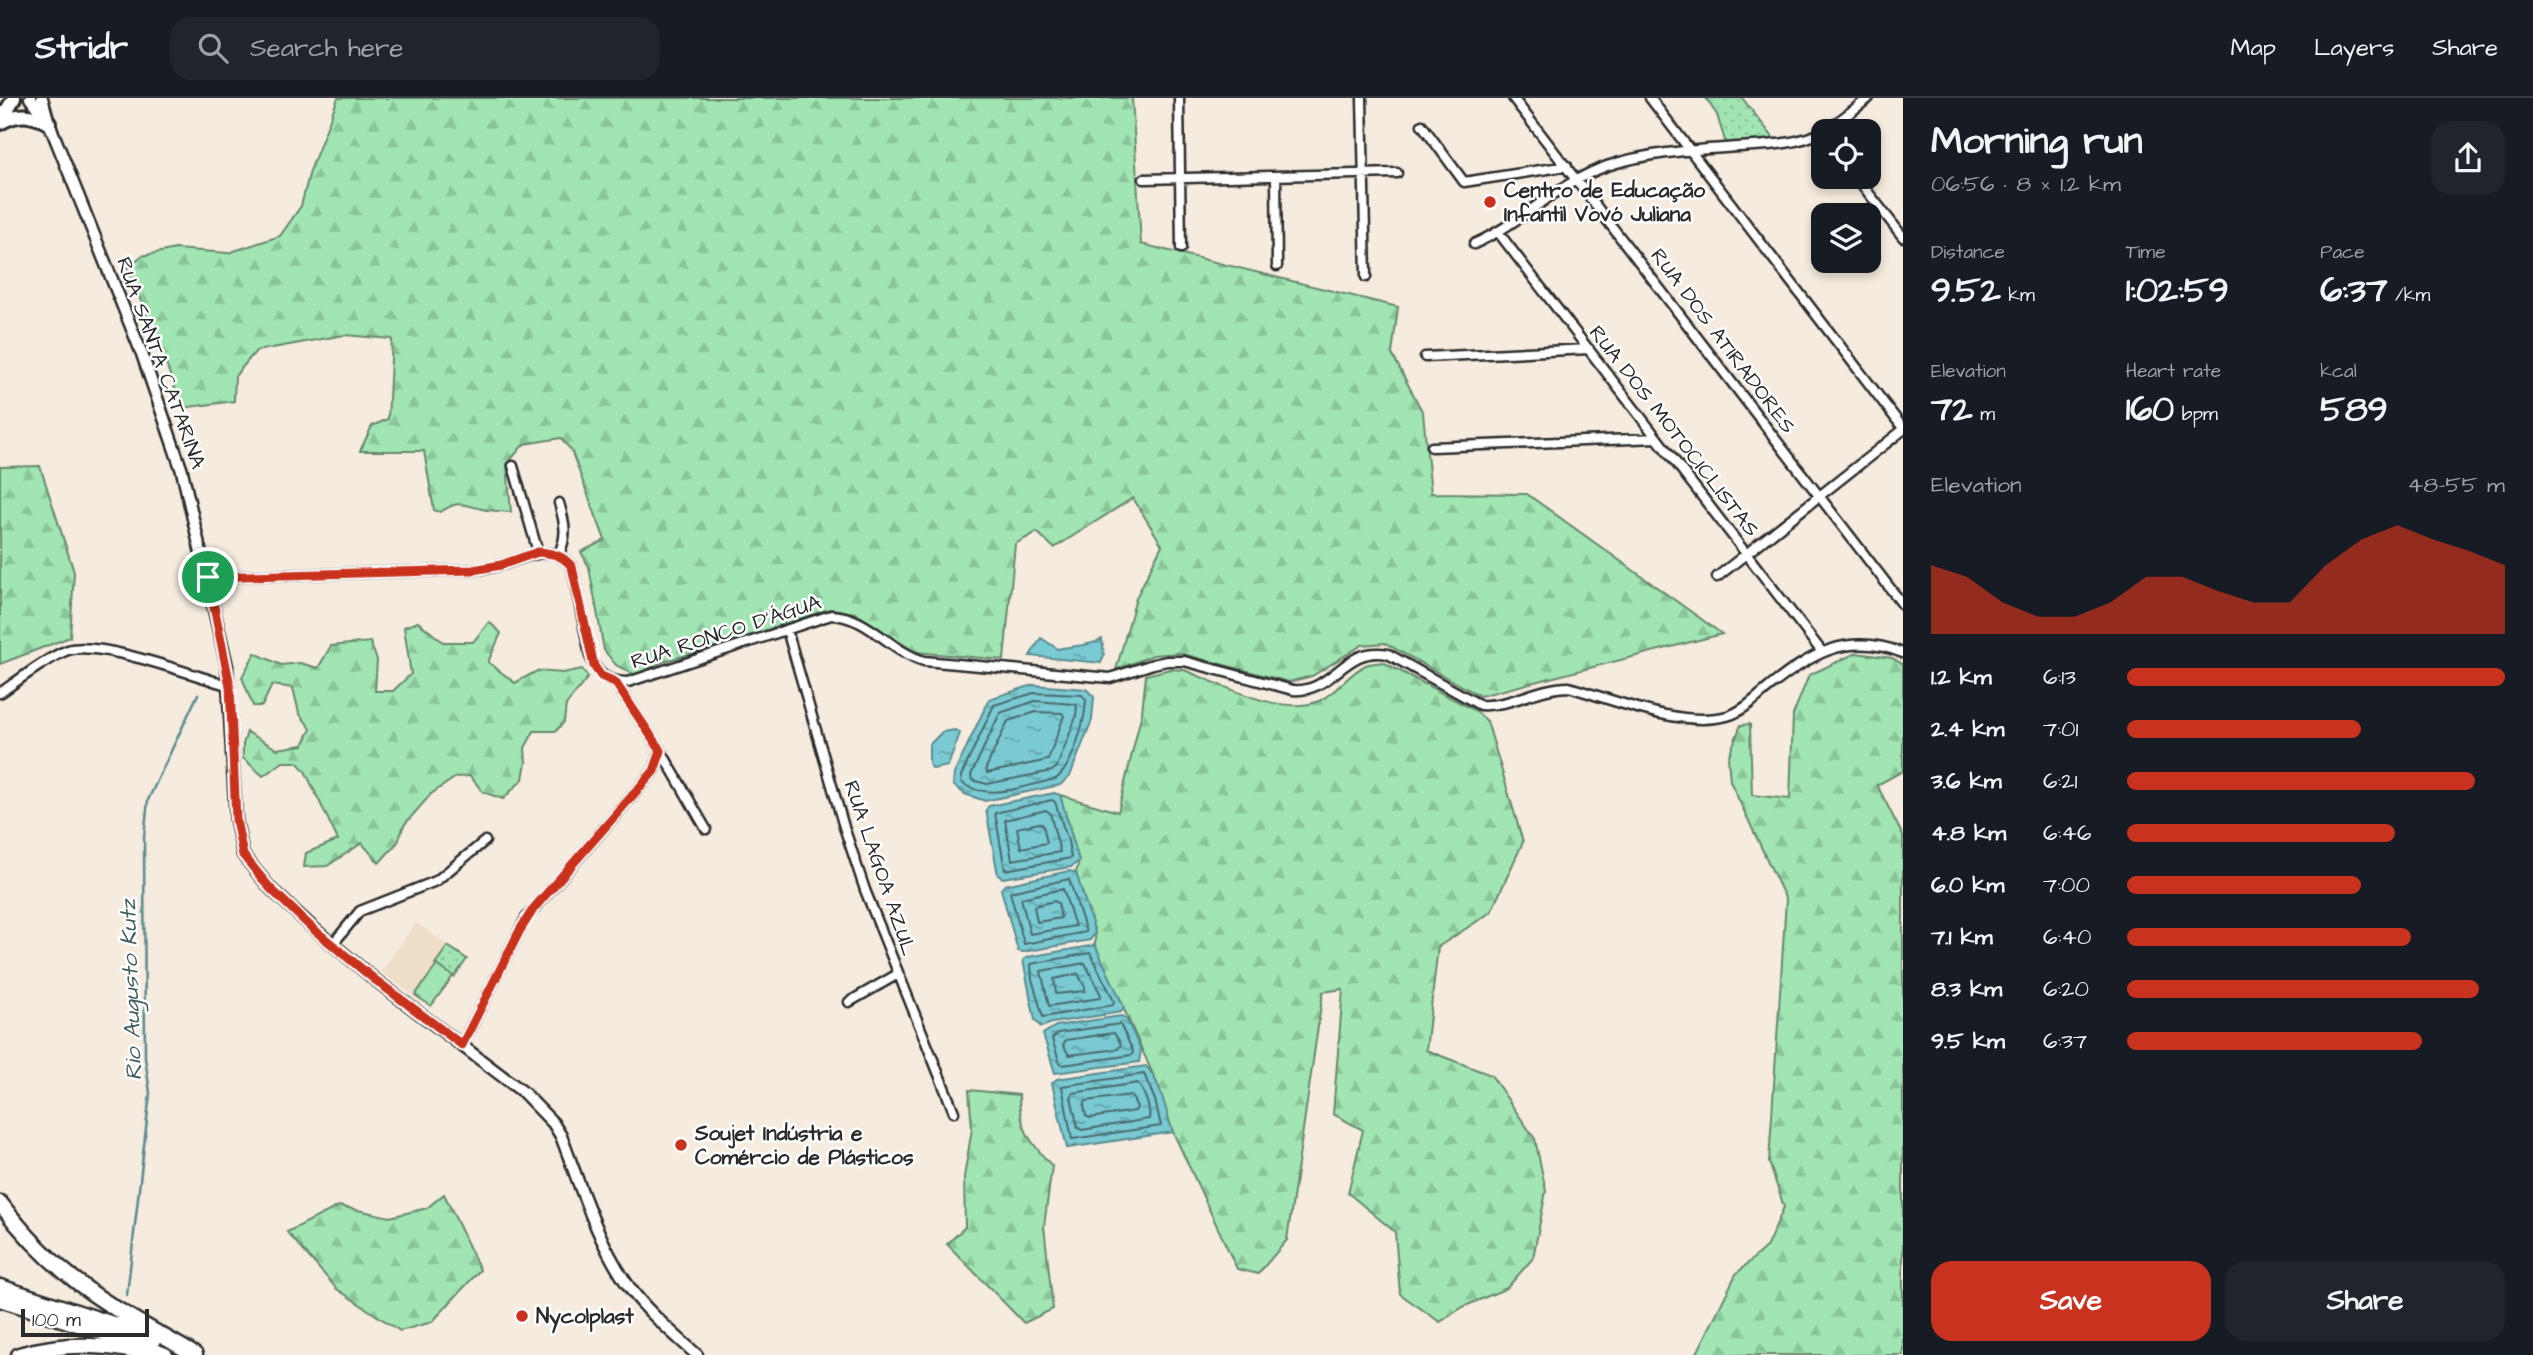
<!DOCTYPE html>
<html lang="en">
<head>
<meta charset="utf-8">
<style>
  body { margin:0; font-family:"Architects Daughter",sans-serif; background:#20242c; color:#f1f3f6; height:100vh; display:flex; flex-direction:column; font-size:26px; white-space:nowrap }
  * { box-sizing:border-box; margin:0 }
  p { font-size:23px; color:#9ea1a6 }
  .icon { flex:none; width:38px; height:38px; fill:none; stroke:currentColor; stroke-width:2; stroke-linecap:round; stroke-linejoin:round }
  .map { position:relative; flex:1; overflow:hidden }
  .details { display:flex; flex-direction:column; background:#171b24; width:630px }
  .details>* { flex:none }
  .controls { position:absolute; left:1811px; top:21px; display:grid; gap:14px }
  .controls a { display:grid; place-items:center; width:70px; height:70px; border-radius:14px; background:#171b24; box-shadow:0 4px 10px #0003; font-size:35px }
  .scale { position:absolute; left:21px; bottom:18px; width:128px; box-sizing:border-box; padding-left:7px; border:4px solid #2b2b2b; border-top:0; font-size:19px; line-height:24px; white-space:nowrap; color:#2b2b2b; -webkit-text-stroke:5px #fff; paint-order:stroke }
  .pin { position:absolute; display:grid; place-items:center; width:60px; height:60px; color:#fff; margin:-30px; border:4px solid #fff; border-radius:50%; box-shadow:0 2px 7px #0007 }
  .round { display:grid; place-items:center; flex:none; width:74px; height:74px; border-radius:21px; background:#20242c }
  .headline { display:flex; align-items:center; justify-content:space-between; height:119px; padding:0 28px }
  h1 { font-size:38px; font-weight:700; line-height:52px }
  .figures { display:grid; grid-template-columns:repeat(3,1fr); gap:10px; height:119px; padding:7px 28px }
  .figures div { display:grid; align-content:center }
  .figures b { font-size:35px; font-weight:700 }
  .figures small { font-size:19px; font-weight:400 }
  .figures p { font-size:19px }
  .chart { height:196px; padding:14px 28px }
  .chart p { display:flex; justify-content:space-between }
  .chart svg { width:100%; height:126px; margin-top:7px; fill:#c8321e; opacity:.7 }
  .button { display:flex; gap:14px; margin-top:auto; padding:14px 28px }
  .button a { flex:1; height:80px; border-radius:21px; background:#c8321e; color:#fff; font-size:28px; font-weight:700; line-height:80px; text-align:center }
  .button a+a { background:#20242c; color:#f1f3f6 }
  ul { padding:0 28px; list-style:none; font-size:23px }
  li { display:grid; grid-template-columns:112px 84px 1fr; align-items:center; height:52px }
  li i { height:18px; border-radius:9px; background:#c8321e }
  header { display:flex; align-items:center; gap:42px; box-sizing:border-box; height:98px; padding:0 35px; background:#171b24; border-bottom:2px solid #363941 }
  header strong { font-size:33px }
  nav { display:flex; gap:38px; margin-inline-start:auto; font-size:24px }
  .search { width:490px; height:63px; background:#20242c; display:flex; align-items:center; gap:18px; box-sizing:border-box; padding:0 24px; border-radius:21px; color:#9ea1a6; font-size:26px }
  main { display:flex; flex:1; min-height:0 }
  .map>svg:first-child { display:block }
</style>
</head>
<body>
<header>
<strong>Stridr</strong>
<div class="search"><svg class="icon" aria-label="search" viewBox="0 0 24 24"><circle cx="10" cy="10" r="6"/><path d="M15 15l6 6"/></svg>Search here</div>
<nav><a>Map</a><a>Layers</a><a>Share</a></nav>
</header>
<main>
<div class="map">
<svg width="1903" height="1257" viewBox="0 0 1903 1257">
  <defs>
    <pattern id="green-dots" width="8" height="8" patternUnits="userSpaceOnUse" patternTransform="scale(1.75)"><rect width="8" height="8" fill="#a0e5b2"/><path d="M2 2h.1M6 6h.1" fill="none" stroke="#8ac599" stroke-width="1.8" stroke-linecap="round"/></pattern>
    <pattern id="forest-firs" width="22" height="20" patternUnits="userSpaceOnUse" patternTransform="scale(1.75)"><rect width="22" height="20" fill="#a0e5b2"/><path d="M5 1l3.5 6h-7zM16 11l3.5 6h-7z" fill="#8ac599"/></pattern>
    <pattern id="water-ripples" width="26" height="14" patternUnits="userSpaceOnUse" patternTransform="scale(1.75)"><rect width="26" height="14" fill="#79cad2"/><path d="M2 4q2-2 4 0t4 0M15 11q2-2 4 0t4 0" fill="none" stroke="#63a4ab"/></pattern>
  </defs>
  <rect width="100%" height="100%" fill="#f5ebde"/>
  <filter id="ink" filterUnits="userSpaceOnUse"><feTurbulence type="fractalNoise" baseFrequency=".0143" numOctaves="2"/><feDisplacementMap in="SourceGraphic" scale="14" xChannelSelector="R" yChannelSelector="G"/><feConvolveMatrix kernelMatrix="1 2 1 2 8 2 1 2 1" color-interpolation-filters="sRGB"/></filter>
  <g filter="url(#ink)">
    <path fill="#eeddc7" d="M416,825L467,861L431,910L381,874Z"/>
    <path fill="url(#green-dots)" stroke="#66886e" stroke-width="2" d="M1706,0H1742L1775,42L1726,46L1717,17Z
      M448,848L467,861L454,879L435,866Z"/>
    <path fill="url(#forest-firs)" stroke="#66886e" stroke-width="2" d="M338,0H1132L1141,146L1398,209L1392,256L1423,315L1431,395L1527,396L1722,536L1480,598L1385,545L1362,547L1312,578L1289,584L1179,555L1153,557L1116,572L1136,500L1162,447L1133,400L1054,450L1037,434L1015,446L1004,562L915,554L855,515L829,511L713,550L665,563L635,577L616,567L604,552L589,469L581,454L605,442L571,352L561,340L524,346L507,366L511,414C501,413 491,413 482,411C460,407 462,401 440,414L434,412L424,353H360L372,328L388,321L392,241L344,237L256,253L235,278L234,303L182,310L161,252L127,169L142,158L175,151L228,155L280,138L301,108L310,73Z
      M40,368L74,474L70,539L0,566V369Z
      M418,524L443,544H473L489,524L501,535L488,564L515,585L537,573L563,575L582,571L588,579L566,607L564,624L556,633H534L525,650L526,664L523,681L503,701L483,694L470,678L456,679L431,696L404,727L398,744L379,765L362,745L327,768L304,769L306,755L338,742L305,673L297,664H283L263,678L243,660V646L247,634L277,651L303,647L311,631L299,615L293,590L272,587L262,608H253L242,579L255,555L281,567L300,565L318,570L331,548L370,544L377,562L375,593H393L411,576L404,529Z
      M1856,555L1892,560L1903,566V673L1877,687L1903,738V1257H1696L1736,1176L1767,1148L1784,1109L1769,1064L1786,802L1730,683L1728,660L1741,627L1750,626L1752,697L1790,701L1793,617L1809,577Z
      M1383,564L1476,613L1487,623L1523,744L1491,814L1438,849L1426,952L1491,977L1535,1041L1546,1093L1533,1160L1507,1190L1463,1209L1440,1224L1400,1196L1395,1134L1348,1095L1363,1032L1333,1016L1343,891L1323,894L1287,1142L1258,1176L1237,1171L1173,1034L1152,974L1095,847V835L1076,775L1079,763L1060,697L1118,714L1142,614L1146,577L1170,571L1184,572C1221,586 1280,619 1319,603C1337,595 1350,574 1366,567C1371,565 1378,565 1383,564Z
      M969,992L1019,997C1019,1030 1030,1044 1052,1068L1044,1128L1053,1211L1024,1225L947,1146L965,1129L964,1079L972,1031Z
      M444,1096L480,1172L432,1224L400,1233L337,1191L287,1134L339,1108L390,1119L427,1110Z"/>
    <path fill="#a0e5b2" stroke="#66886e" stroke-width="2" d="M437,867L453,878L431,908L415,897Z"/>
    <path fill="url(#water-ripples)" stroke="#5a8a8f" stroke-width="2" d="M1041,540L1058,551C1074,547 1088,549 1102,541L1104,557L1101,565L1030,558Z
      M1033,587L1086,591L1094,599L1092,622L1084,642L1070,678L1060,687L985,703L965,696L953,687L954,676L989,601Z
      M955,632L960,635L948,668L933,671L929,666V647L942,634Z
      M1054,695L1060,697L1079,763L1071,769L1003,780L998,777L986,712L989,708Z
      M1069,773L1076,775L1095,835L1090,842L1023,854L1018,853L1001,791L1005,787Z
      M1095,847L1124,909L1121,914L1052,925L1041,929L1035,922L1023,862L1028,859Z
      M1121,918L1126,920L1141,952L1139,964L1055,975L1043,936L1056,928Z
      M1146,968C1162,985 1165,1013 1173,1034L1067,1050L1052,985L1057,981Z"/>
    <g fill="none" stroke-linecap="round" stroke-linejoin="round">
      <path stroke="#4a6b6e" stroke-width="2" d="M1034,595L1082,597L1086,602C1085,623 1073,668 1056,681C1027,687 988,704 962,685L961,678L994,607Z
        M1035,603L1074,606L1077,608L1076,619L1057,669L1052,673L987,686L972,682L971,677L1000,615Z
        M1036,614L1062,615L1064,618L1048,662L987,675L986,670L1008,623Z
        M1052,702L1055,704L1068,743L1071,760L1005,772L995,715Z
        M1046,712L1050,715L1060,754L1012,762L1005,722Z
        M1039,725L1043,727L1047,745L1021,750L1017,730Z
        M1069,781L1086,834L1024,846L1010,794Z
        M1063,791L1075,828L1030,836L1021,800Z
        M1054,803L1058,805L1061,820L1037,824L1034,808Z
        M1090,855L1114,903L1113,907L1043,919L1032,881L1031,866Z
        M1085,865L1101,897L1100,900L1049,908L1041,873Z
        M1078,876L1085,889V893L1056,896L1054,881Z
        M1120,926L1133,953L1132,957L1063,967L1060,965L1052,941L1058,935Z
        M1114,935L1121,946L1118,951L1069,957L1063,947L1066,942Z
        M1144,976L1155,1002L1161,1028L1072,1041L1062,988Z
        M1138,985C1144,994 1151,1010 1149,1021L1082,1032L1078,1030L1071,999L1073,995Z
        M1131,997L1137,1009L1135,1013L1090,1020L1086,1018L1084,1007L1086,1003Z"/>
      <path stroke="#5a8a8f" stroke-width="2.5" d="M127,1197L150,995L145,959L144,739L148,702L198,596"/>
      <g stroke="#2b2b2b" stroke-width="13">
        <path id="minor" d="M1179,0L1181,150
          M1362,0L1366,179
          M1513,0L1903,507
          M1650,0L1903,330
          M1422,27L1464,84L1567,68
          M1276,78L1277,168
          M1856,79L1903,139
          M1144,81L1397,75
          M1498,134L1822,554
          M1474,146C1521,125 1558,85 1607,68C1649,54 1694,52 1738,49C1766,47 1796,47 1822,34C1838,25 1854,11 1869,0
          M1425,259L1589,251
          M1432,349L1657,340
          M513,368L538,454
          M558,457C568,439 565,425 559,405
          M208,479L473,472C482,471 492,470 501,467C526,460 552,443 572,469L590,558C597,577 608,584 628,584L831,517C868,518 890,553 924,563L1110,580L1153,566L1167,563H1184L1293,592C1334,595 1344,547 1388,556L1480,607C1510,609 1538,589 1569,589C1614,602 1681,630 1727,618C1742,614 1755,601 1767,591C1810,556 1847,533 1903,555
          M1717,479L1903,332
          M787,532L844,729L865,792L954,1014
          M0,595C19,582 48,559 68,552C100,542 195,578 230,588
          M661,653L706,731
          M332,847L360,813L436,783L485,743
          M849,904L898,876
          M462,947L526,820L654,673L661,653L615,584"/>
      </g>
      <g stroke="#2b2b2b" stroke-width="15">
        <path id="tertiary" d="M30,0L44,19
          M42,0L49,25L142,256L182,373L227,568L236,722L243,757L270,790L312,829L374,881L523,994L553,1025L561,1038C580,1087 596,1139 625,1183C644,1212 672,1234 697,1257"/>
      </g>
      <g stroke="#2b2b2b" stroke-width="18">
        <path id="primary" d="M0,24L14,0
          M0,25C18,14 31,16 49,25"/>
      </g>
      <g stroke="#2b2b2b" stroke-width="19">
        <path id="motorway" d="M0,1105C24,1137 51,1165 84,1189C116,1214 159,1235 195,1257
          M0,1189L155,1240
          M0,1201L124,1241L165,1257
          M19,1257C59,1245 98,1245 139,1254"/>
      </g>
      <use href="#minor" stroke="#fff" stroke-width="8"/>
      <use href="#tertiary" stroke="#fff" stroke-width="10"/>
      <use href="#primary" stroke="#fff" stroke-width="12"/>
      <use href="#motorway" stroke="#fff" stroke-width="14"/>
    </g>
  </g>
  <g fill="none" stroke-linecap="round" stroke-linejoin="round" filter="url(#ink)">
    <g stroke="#fff" stroke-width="14">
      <path id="route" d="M538,454C552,455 563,457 572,469L594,568L601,578L615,584L661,653L654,673L534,810L520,832L462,947L374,881L312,830L270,790L243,757L236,722L230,588L208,479L473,472L501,467Z"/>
    </g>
    <use href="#route" stroke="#c8321e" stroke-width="9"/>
  </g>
  <g fill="#c8321e" stroke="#fff" stroke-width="2.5">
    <circle cx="1490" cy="104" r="7"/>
    <circle cx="681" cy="1047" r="7"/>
    <circle cx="522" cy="1218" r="7"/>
  </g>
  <g text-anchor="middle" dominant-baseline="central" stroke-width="5" stroke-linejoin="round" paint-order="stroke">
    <g font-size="21" font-weight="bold" fill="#2b2b2b" stroke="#fff" text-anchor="start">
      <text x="1504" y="92">Centro de Educação<tspan x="1504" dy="24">Infantil Vovó Juliana</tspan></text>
      <text x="695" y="1035">Soujet Indústria e<tspan x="695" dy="24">Comércio de Plásticos</tspan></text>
      <text x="536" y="1218">Nycolplast</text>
    </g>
    <g font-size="21" fill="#2b2b2b" stroke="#fff">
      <text transform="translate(1723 243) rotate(53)">RUA DOS ATIRADORES</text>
      <text transform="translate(161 265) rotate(70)">RUA SANTA CATARINA</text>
      <text transform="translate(1674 333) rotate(52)">RUA DOS MOTOCICLISTAS</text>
      <text transform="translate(726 534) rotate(-18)">RUA RONCO D’ÁGUA</text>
      <text transform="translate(880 770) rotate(71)">RUA LAGOA AZUL</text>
    </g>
    <g font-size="23" font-style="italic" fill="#425b5d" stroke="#fff">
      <text transform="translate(131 892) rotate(-92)">Rio Augusto Kutz</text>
    </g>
  </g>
</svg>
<div class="controls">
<a><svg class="icon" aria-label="locate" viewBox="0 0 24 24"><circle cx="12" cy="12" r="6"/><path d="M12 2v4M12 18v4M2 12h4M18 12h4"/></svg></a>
<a><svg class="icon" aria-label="layers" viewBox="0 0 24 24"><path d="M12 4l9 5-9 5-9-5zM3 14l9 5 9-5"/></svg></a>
</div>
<div class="scale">100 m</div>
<div class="pin" style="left:208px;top:479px;background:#1e9e55"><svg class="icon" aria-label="arrive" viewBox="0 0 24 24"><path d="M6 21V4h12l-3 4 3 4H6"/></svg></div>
</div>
<section class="details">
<div class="headline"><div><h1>Morning run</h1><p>06:56 · 8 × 1.2 km</p></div><a class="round"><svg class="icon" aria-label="share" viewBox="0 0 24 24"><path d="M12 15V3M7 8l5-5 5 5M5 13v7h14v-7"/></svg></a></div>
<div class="figures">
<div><p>Distance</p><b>9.52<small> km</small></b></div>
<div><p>Time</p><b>1:02:59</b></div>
<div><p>Pace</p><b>6:37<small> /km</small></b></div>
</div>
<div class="figures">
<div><p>Elevation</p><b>72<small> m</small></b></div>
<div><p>Heart rate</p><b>160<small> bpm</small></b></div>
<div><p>kcal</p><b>589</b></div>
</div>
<div class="chart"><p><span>Elevation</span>48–55 m</p>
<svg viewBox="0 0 160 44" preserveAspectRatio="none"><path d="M0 44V20L10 24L20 33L30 38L40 38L50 33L60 24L70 24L80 29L90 33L100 33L110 20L120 11L130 6L140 11L150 15L160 20V44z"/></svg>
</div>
<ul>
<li><b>1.2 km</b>6:13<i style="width:100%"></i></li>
<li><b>2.4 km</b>7:01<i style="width:62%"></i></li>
<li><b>3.6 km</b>6:21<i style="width:92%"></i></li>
<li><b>4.8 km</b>6:46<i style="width:71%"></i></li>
<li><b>6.0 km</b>7:00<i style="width:62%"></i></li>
<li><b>7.1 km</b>6:40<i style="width:75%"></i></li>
<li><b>8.3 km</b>6:20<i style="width:93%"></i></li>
<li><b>9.5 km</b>6:37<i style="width:78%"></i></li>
</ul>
<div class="button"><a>Save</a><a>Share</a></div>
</section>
</main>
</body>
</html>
